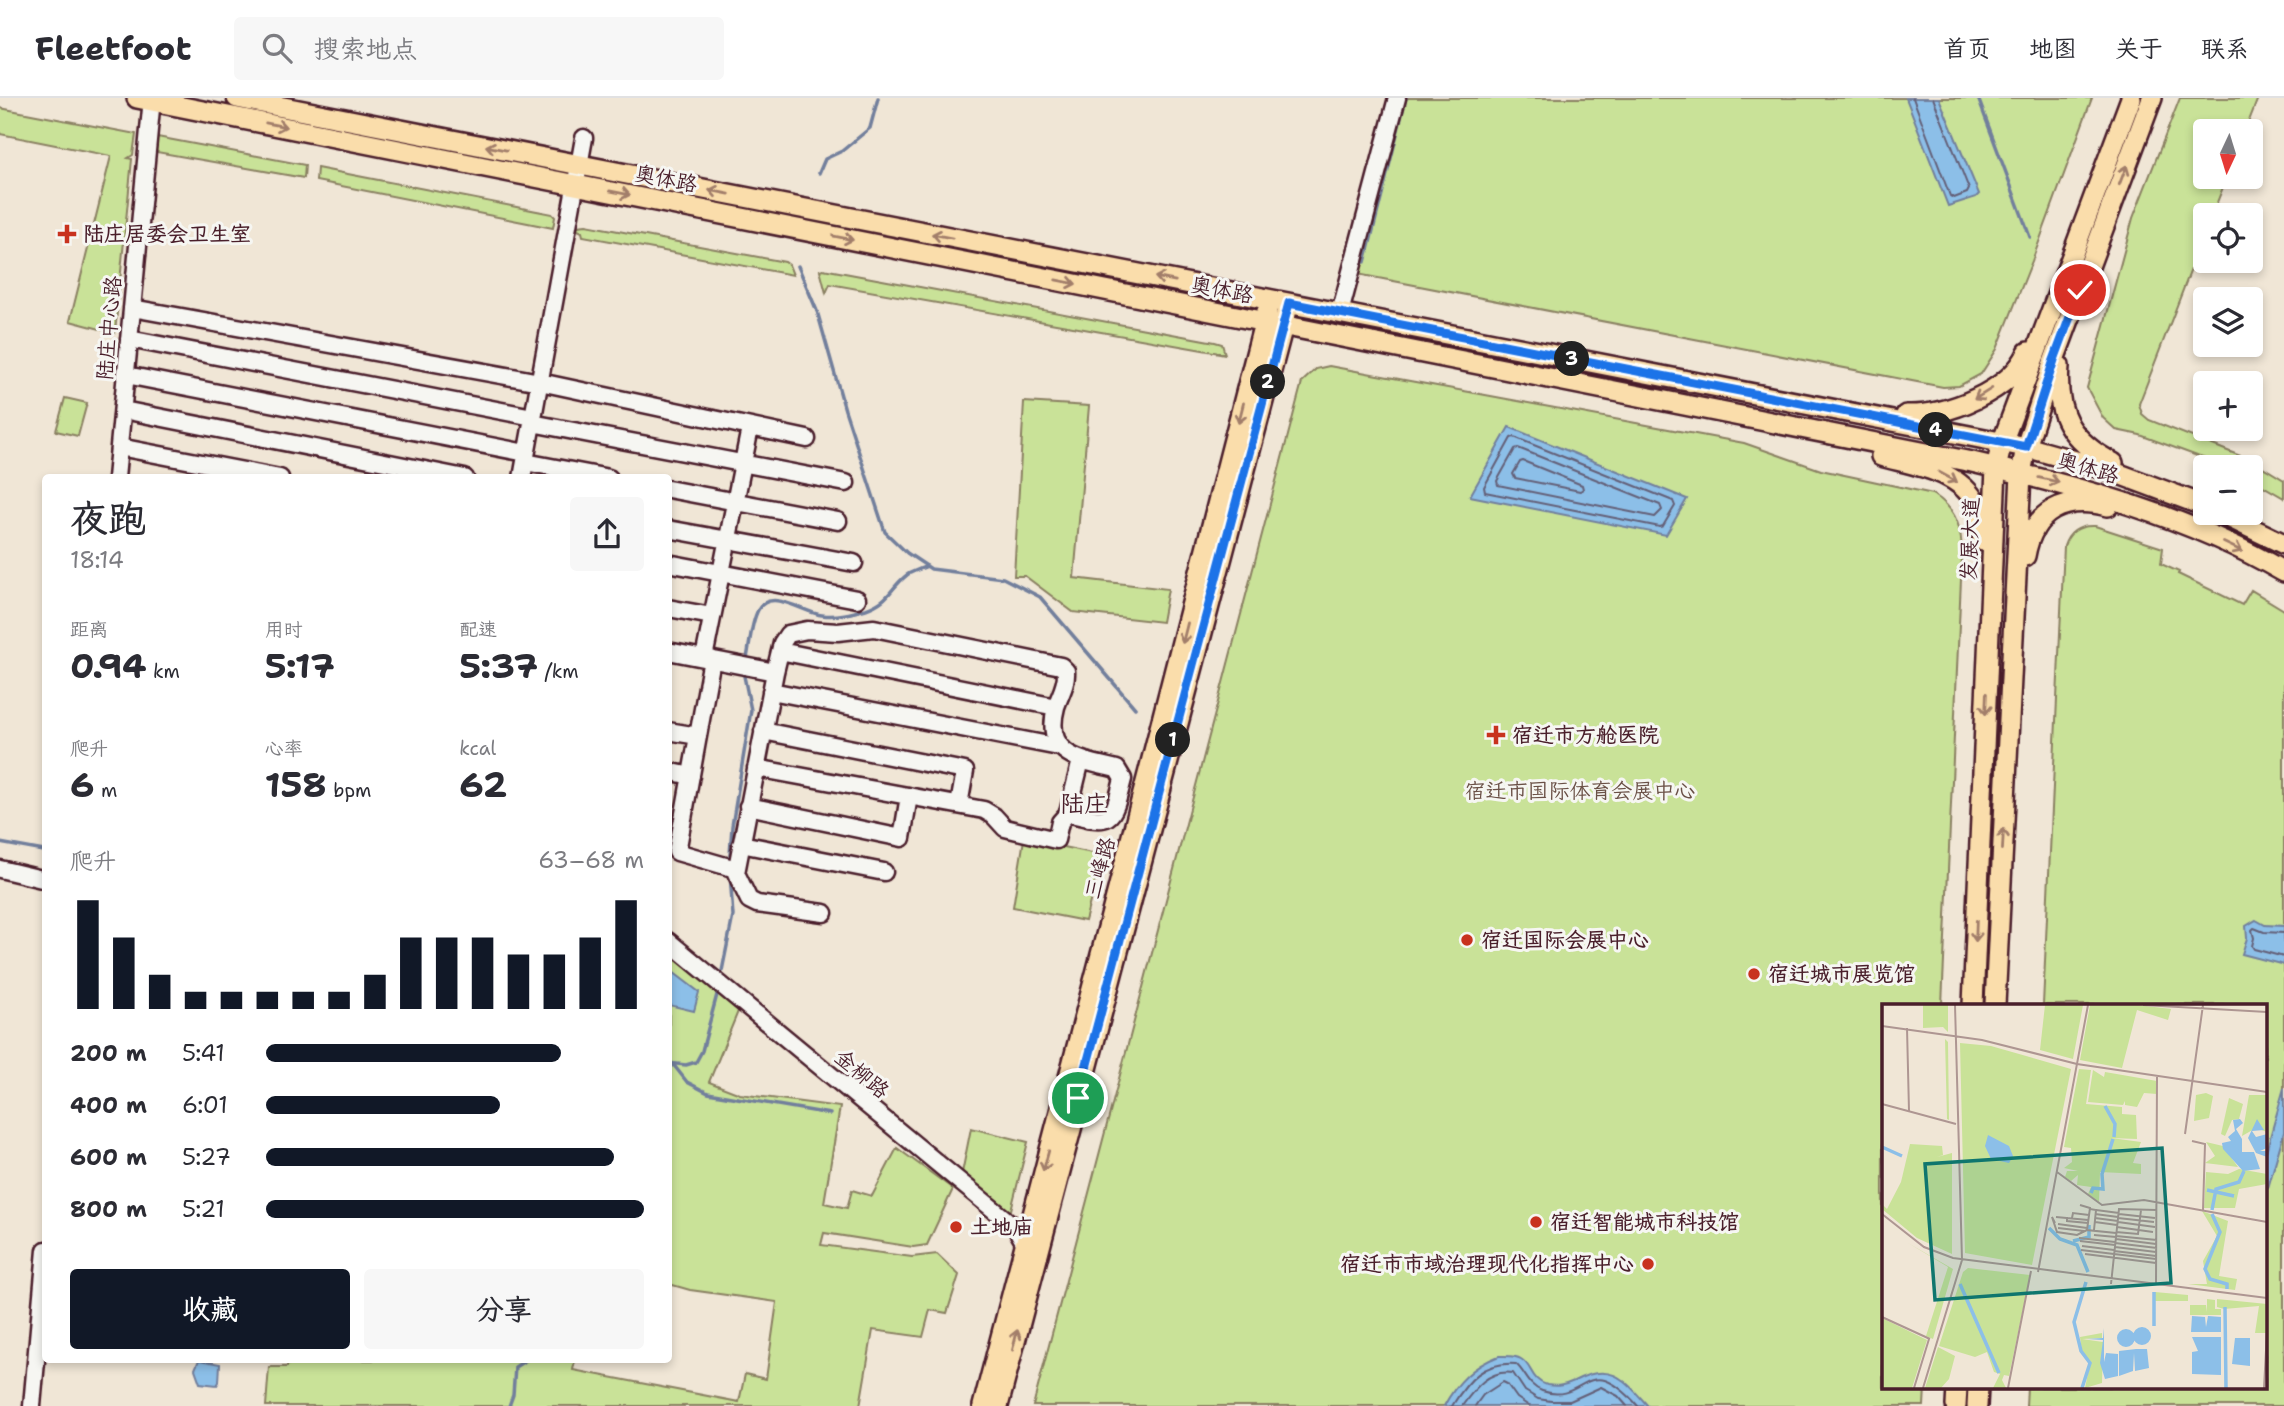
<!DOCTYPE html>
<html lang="zh">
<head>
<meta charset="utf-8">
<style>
  body { margin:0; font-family:"Shantell Sans","LXGW WenKai TC",sans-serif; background:#f7f7f7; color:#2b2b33; height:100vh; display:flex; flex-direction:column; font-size:26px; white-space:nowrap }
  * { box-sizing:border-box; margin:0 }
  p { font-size:23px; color:#7c7c81 }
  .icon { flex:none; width:38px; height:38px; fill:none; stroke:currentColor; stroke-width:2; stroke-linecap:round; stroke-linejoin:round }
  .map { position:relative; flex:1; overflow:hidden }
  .details { position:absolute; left:42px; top:376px; width:630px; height:889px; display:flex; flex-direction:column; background:#fff; border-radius:7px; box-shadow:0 4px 10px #0003 }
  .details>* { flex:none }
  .needle { width:46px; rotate:184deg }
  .tools { position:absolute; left:2193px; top:21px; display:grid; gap:14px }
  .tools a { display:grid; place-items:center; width:70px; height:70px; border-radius:7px; background:#fff; box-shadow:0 4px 10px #0003; font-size:35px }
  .pin { position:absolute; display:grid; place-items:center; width:60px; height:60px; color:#fff; margin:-30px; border:4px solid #fff; border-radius:50%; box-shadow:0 2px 7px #0007 }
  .km { position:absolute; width:35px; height:35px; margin:-18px; border-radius:50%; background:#222; color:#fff; font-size:19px; line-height:35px; text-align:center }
  .round { display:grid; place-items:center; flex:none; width:74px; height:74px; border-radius:7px; background:#f7f7f7 }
  .headline { display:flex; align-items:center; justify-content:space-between; height:119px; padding:0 28px }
  h1 { font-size:38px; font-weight:700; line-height:52px }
  .stats { display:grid; grid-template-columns:repeat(3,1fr); gap:10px; height:119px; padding:7px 28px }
  .stats div { display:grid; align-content:center }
  .stats b { font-size:35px; font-weight:700 }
  .stats small { font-size:19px; font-weight:400 }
  .stats p { font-size:19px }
  .chart { height:196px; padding:14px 28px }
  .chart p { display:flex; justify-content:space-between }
  .chart svg { width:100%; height:126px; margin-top:7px; stroke:#111827; stroke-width:6 }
  .action { display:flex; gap:14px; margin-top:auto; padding:14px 28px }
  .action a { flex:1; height:80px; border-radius:7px; background:#111827; color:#fff; font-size:28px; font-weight:700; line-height:80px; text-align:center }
  .action a+a { background:#f7f7f7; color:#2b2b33 }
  ul { padding:0 28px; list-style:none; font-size:23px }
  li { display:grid; grid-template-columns:112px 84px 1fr; align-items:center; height:52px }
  li i { height:18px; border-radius:9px; background:#111827 }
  header { display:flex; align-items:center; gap:42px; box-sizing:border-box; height:98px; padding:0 35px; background:#fff; border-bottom:2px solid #e1e1e2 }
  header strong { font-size:33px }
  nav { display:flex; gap:38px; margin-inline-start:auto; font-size:24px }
  .search { width:490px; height:63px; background:#f7f7f7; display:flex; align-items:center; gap:18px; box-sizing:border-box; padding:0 24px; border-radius:7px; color:#7c7c81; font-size:26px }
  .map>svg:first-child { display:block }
</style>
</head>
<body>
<header>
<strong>Fleetfoot</strong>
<div class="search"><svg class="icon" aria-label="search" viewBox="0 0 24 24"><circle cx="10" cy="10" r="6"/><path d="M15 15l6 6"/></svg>搜索地点</div>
<nav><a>首页</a><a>地图</a><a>关于</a><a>联系</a></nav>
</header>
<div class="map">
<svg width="2284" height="1308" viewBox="0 0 2284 1308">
  <rect width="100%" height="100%" fill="#f0e6d6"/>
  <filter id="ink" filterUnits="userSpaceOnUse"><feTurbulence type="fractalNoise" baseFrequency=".0143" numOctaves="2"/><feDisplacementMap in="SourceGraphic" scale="14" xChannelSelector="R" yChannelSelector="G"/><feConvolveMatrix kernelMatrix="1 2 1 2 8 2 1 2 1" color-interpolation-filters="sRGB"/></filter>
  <g filter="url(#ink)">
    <path fill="#c9e298" stroke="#8a8062" stroke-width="2" d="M1399,0H2092L2032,163L1997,251L1981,276L1959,288L1943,289L1352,175Z
      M2180,0H2258L2245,33H2205V79H2227L2212,117H2205V135L2139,306L2142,316L2149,322L2253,363L2284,382V400L2251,381L2250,369H2227L2140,337L2116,332L2103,320L2087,290L2133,120Z
      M0,10L136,36L133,57L128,60L132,61L115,235L70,223L111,58L0,36Z
      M152,38L305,67L304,80L151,53Z
      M317,70L552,116L555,119L553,130L316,83Z
      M586,127L785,164L789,167L793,177L583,138L582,134L576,131L578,128Z
      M823,171L1215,244L1222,246L1225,256L830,186L826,195L820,172Z
      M1329,268L1744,345L1821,372L1933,396C1958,412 1962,431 1962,459L1942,907H1883V1289H1925L1924,1308H1033L1302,284L1316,271Z
      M65,300L87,305L78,338L56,333Z
      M1024,304L1089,308L1074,480L1168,491L1162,524L1073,514L1025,478H1014Z
      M2095,428L2163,450L2161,466L2179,474L2178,476L2242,507L2251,492L2284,512V1308H2026L2027,1289H2265V907H2043L2064,448C2069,433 2080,427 2095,428Z
      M1024,741L1102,757L1085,823L1013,809Z
      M669,851L739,911L709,984L740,996L840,1009L824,1105L847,1110L852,1092L872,1098L897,1050L953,1091L927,1147L913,1149L824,1135L821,1147L912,1159L937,1156L959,1177L947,1215L930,1212L923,1239L873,1232L860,1308H266L269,1269H287L288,1262H575L573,1272L739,1304L745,1276L766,1281L777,1204L690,1192L669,1186Z
      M971,1030L1028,1044L1009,1120L961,1080Z"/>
    <path fill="#8cbfe8" stroke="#727f9c" stroke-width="2" d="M1906,0H1939L1979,96L1976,99L1948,108Z
      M1509,329L1687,401L1666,437L1470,398Z
      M2256,822L2265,827L2284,828V867L2242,856L2247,840L2246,828Z
      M669,871L699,894L694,913L669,907Z
      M2284,990V1034L2268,1090L2265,1089V1057Z
      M1499,1258C1506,1258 1515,1257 1521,1261C1533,1268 1530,1282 1547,1287C1558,1289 1565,1287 1574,1283C1611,1263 1624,1281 1648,1308H1444C1457,1284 1473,1268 1499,1258Z
      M199,1262L220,1266L219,1284L217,1287L200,1285L195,1271Z"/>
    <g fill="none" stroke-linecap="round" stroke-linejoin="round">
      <path stroke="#645f77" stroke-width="2" d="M1913,0L1950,98L1954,100L1967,95L1969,91L1933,0
        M1514,339L1673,403L1675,408L1663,428L1660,429L1485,394L1484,389L1511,340Z
        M1518,350L1660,407L1662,412L1655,419L1498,387L1497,383L1515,351Z
        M1523,363L1582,387L1583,391L1580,393L1515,380L1513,376L1520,364Z
        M2284,835L2264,834L2254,830L2252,832L2254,840L2252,848L2254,851L2284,859
        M1452,1308C1468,1282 1484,1263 1516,1266C1526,1275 1528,1288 1542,1293C1587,1308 1585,1249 1638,1308
        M1462,1308C1475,1290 1489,1271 1513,1275L1525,1293L1538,1301L1551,1303H1570L1601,1289L1618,1298L1627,1308
        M1475,1308L1483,1297L1503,1284L1507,1286L1517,1300L1529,1308"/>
      <path stroke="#727f9c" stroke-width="3.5" d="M1978,0L2030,139
        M819,75L825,61L842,53L870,30L878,0
        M1365,164L1406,0
        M798,168L817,213L845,312L885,434L907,455L931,471L1003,480L1040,499L1135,610
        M746,565C750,549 750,527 758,512C770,489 804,515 822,517C837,519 852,515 866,511C890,503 890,490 907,477C913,473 921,471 927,468
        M0,745L44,753
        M730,757L732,728L751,612L744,578L745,573
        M721,878L733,818L730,776
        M668,965L686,967L696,964L702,953L719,889
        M672,965L687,984L708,995L830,1016
        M509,1308L513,1297L515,1269L526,1262"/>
      <g stroke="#4a1f2b" stroke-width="21">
        <path id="minor" d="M132,210L540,284L807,341
          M1340,215L1397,0
          M129,241L533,319
          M126,277L526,355
          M123,312L465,380
          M532,325L846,385
          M119,349L280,380
          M525,364L609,380
          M116,380L152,0
          M522,380L584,40
          M668,391L838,423
          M668,431L854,465
          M668,465L857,501
          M668,510L712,518
          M668,553L775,574L736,775L749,802L757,806L824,815
          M780,553L1056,609
          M704,560L750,330
          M712,561L677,754L736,771
          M775,574L782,545L788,536L807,532L838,534L874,530L1061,568L1066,573C1067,587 1060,596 1056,609C1043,658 1080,662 1117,671L1123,681C1112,725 1112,727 1068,715L1081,662
          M771,593L1059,649
          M668,633L698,638
          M763,633L965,673L959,707
          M756,670L984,712L994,718L1005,730L1056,742L1060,724L1068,715
          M668,673L691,678
          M748,708L902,740L909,698
          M741,746L884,774
          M0,771L46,782
          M668,843L1016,1130L1024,1144
          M32,1308L46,1152"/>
      </g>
      <g stroke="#4a1f2b" stroke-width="24">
        <path id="major" d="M137,0L1972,364C2079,389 2188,418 2284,474
          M237,0L2026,349L2111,373L2205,408
          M2059,268C2055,317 2071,343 2113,365
          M1906,317C1946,319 2011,293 2028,254
          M1881,358C1913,367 1960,372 1976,406C1981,417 1982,431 1983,443
          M2220,415L2284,446
          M2025,458C2033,412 2065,397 2108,408
          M1973,907L1996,370L2002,345L2131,0
          M1995,907L2021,376L2026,349L2054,262L2152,0
          M983,1308L1144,692L1267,213
          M998,1308L1286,216
          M1956,1308L1957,1289
          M1977,1308L1978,1289"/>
      </g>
      <use href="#minor" stroke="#f6f6f2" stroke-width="16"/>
      <use href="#major" stroke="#faddab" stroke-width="19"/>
    </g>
    <defs><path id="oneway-shaft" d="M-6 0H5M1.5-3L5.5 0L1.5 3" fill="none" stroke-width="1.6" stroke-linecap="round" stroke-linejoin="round" transform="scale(1.75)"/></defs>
    <g stroke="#a27e6b">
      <use href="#oneway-shaft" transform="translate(276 27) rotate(11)"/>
      <use href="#oneway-shaft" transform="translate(496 50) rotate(-169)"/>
      <use href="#oneway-shaft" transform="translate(2123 77) rotate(-69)"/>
      <use href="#oneway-shaft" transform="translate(719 94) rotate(-169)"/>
      <use href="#oneway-shaft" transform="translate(620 95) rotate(11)"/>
      <use href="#oneway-shaft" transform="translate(942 138) rotate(-169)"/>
      <use href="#oneway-shaft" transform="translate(843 140) rotate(11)"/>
      <use href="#oneway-shaft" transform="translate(1165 181) rotate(-169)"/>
      <use href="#oneway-shaft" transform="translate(1066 184) rotate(11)"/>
      <use href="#oneway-shaft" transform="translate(1983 296) rotate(148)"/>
      <use href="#oneway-shaft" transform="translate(1241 315) rotate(104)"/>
      <use href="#oneway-shaft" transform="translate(1948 379) rotate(29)"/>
      <use href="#oneway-shaft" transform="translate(2049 382) rotate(13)"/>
      <use href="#oneway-shaft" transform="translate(2233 449) rotate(25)"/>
      <use href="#oneway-shaft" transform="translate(1185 535) rotate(104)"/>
      <use href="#oneway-shaft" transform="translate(1986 606) rotate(92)"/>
      <use href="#oneway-shaft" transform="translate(2003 741) rotate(-87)"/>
      <use href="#oneway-shaft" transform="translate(1976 833) rotate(92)"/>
      <use href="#oneway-shaft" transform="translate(1046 1063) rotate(105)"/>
      <use href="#oneway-shaft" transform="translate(1015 1242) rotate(-76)"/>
    </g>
  </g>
  <g fill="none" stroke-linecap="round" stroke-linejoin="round" filter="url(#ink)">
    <g stroke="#fff" stroke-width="14">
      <path id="route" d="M1078,1000L1289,205L2026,349L2054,262L2080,192"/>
    </g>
    <use href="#route" stroke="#1a73e8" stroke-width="9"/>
  </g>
  <g fill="#c8321e" stroke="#f6f6f2" stroke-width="2.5">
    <path d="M63.5 125.5h7v7h7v7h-7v7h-7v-7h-7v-7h7z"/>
    <path d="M1492.5 626.5h7v7h7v7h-7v7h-7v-7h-7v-7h7z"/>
    <circle cx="1467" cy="842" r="7"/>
    <circle cx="1754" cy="876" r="7"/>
    <circle cx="1536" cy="1124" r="7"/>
    <circle cx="956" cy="1129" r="7"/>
    <circle cx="1648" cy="1166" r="7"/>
  </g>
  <g text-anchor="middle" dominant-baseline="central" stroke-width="6" stroke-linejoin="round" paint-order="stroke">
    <g font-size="21" fill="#4a1f2b" stroke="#f6f6f2">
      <text transform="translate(666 81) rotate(11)">奥体路</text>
      <text transform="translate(1222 192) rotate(11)">奥体路</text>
      <text transform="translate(109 230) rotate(-85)">陆庄中心路</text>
      <text transform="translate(2088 370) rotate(16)">奥体路</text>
      <text transform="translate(1970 441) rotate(-88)">发展大道</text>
      <text transform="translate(1100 770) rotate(-75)">三峰路</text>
      <text transform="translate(862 976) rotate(40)">金柳路</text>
    </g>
    <g font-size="21" font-weight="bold" fill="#4a1f2b" stroke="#f6f6f2" text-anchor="start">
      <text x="83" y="136">陆庄居委会卫生室</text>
      <text x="1512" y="637">宿迁市方舱医院</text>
      <text x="1481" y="842">宿迁国际会展中心</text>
      <text x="1768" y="876">宿迁城市展览馆</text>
      <text x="1550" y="1124">宿迁智能城市科技馆</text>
      <text x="970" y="1129">土地庙</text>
      <text x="1634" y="1166" text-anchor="end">宿迁市市域治理现代化指挥中心</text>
    </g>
    <g font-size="21" fill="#6a5046" stroke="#f6f6f2">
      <text x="1580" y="693">宿迁市国际体育会展中心</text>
    </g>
    <g font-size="24" fill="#4a1f2b" stroke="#f6f6f2">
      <text x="1084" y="706">陆庄</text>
    </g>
  </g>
  <g transform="translate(1882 906)">
    <rect width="385" height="385" fill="#f0e6d6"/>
    <path d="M41,1H66V28L61,23L41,24ZM163,1H201L191,55L158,46ZM208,1H256L289,5L286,16L255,6L240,64L198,56ZM63,35L66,38L67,116L65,115ZM78,39L109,42L189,65L150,261L83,249ZM197,65L209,66L204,100L240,103V110L254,111L255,135L229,134L259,138L251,159L259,160V170L218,168L217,198L206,190L209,183L195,181L196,171L189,177L183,173L185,167H196L182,164L190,158L189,144L182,143ZM211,66L222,73L223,68L275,77V90L262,89L255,103L243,101V97L241,101L206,98ZM324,89L331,92L327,114L312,117L314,91ZM367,91H385V128L374,124L360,132ZM347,94L361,100L357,115L350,116L343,132L339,130ZM324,138L341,142L356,163L323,159L333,152ZM28,140L60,142L61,151L55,153L70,149V250L35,234L0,205V200L5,205L19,178ZM357,165L385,170V180L357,185L353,204H322L324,168L346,170ZM320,207L346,217L337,272L355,275L353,286L306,280H325L321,257L335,232ZM26,239L71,265L51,335L44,332L66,263ZM86,264L148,271L127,372L122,371L120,376L124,384H111L118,370L112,368L105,348L93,353L57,342L81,268ZM273,288L306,291V297H273ZM325,295L333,296V305H339V311H308V301H324L325,308ZM335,295L385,300L384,329H373L377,302L342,305L335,303ZM0,314L45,336L30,384H0ZM220,329V334L200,335L221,338L220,379L203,384L208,359L200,348L198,333ZM56,343L73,352L67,375L59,384H43Z" fill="#c9e298"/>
    <path d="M358,115L361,119L354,125L360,135V148H372L378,165L361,167L341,145L340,139L349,137L346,133L353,127L351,116ZM375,115L382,126L370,127L374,133L385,130V144L378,147H385V153L374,149L366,134ZM106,131L127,142L131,152L127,159L109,155L103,142ZM310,312L323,313L324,323L326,312L339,313V328H309ZM251 332a9 9 0 1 1 18 0a9 9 0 1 1-18 0ZM222,324V358L224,349L236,350V372L223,375L218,359L221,336L205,335L221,334ZM235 334a9 9 0 1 1 18 0a9 9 0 1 1-18 0ZM310,333H339V371L310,370V348L316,347ZM353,334H368V362L350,360ZM254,345H265L267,364L253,367L252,349L251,367L237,372V347Z" fill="#8cbfe8"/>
    <path fill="none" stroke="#8cbfe8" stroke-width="3.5" d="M223,102L233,120L232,133M0,143L20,152M325,186L352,192M209,189L211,184L221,185L220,170L231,135M330,206L334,185L357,178L362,167M330,210L338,228L323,265L328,275L345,280V285M167,224L178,235L195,241L206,268M191,237L207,233V221M78,280L117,369M343,303L344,384M272,322V288M200,384L208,359L199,347L192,318L204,278"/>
    <path fill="none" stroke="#ae9692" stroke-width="2" d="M261,1L385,8M0,22L100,36L195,60L385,88M25,24L27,107M0,100L74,120M303,130L321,1M310,137L323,140L321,206M175,168L220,201L262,196L385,218M198,201L208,204L205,226L234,229M208,205L214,206L212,226M214,206L237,209M0,210L42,243L71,254L385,294M213,210L236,213M237,210L273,214M174,213L206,216M185,213V217L206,219M190,214L191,209L207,211M213,214L236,217M236,214L272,218M213,218L235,221M236,218L273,223M173,219L170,213L175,228L195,231L205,226M176,220L205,224M235,223L271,228M176,224L202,227M234,228L256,230L259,206M212,231L234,233M234,232L275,236M197,234L233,238M234,235L274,240M198,237L233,241M233,239L275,244M200,242L232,246M233,243L274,248M199,246L232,250M232,247L274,252M203,250L274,259M232,250L274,255M156,268L206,1M229,280L237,205L275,206M274,281L275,73M0,313L48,335M32,384L47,335M41,384L80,256L73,1M126,384L149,267M382,384L385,327"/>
    <path fill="#0f766e" fill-opacity="0.15" stroke="#0f766e" stroke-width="3.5" d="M280,144L289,279L53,296L43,160Z"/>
    <rect width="385" height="385" fill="none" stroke="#4a1f2b" stroke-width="3.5"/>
  </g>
</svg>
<div class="tools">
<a><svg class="needle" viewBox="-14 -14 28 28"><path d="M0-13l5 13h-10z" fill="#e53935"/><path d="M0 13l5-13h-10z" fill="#7c7c81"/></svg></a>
<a><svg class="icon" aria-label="locate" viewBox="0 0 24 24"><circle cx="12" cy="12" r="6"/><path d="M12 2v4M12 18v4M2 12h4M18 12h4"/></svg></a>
<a><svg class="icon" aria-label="layers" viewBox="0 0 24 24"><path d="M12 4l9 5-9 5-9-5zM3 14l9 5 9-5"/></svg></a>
<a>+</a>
<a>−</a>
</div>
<div class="pin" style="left:1078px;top:1000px;background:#1e9e55"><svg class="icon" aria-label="arrive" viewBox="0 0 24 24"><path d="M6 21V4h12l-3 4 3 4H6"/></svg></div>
<div class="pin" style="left:2080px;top:192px;background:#d93025"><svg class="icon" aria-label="check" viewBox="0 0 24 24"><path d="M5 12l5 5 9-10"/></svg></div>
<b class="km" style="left:1173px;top:642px">1</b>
<b class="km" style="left:1268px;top:284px">2</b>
<b class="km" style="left:1572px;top:261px">3</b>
<b class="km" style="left:1936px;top:332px">4</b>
<section class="details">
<div class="headline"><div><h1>夜跑</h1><p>18:14</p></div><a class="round"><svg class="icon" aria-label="share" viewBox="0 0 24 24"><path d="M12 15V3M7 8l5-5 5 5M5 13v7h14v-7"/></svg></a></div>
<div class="stats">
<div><p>距离</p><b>0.94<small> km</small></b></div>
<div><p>用时</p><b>5:17</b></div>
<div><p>配速</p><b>5:37<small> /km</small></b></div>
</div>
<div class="stats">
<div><p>爬升</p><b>6<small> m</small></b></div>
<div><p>心率</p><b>158<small> bpm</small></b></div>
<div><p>kcal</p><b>62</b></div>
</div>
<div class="chart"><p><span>爬升</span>63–68 m</p>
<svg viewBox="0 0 160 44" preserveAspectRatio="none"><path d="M5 44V6M15 44V19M25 44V32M35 44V38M45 44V38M55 44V38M65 44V38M75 44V38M85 44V32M95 44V19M105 44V19M115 44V19M125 44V25M135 44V25M145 44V19M155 44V6"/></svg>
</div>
<ul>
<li><b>200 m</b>5:41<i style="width:78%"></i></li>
<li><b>400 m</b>6:01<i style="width:62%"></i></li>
<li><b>600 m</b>5:27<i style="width:92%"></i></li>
<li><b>800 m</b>5:21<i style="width:100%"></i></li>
</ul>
<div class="action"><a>收藏</a><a>分享</a></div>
</section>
</div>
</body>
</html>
